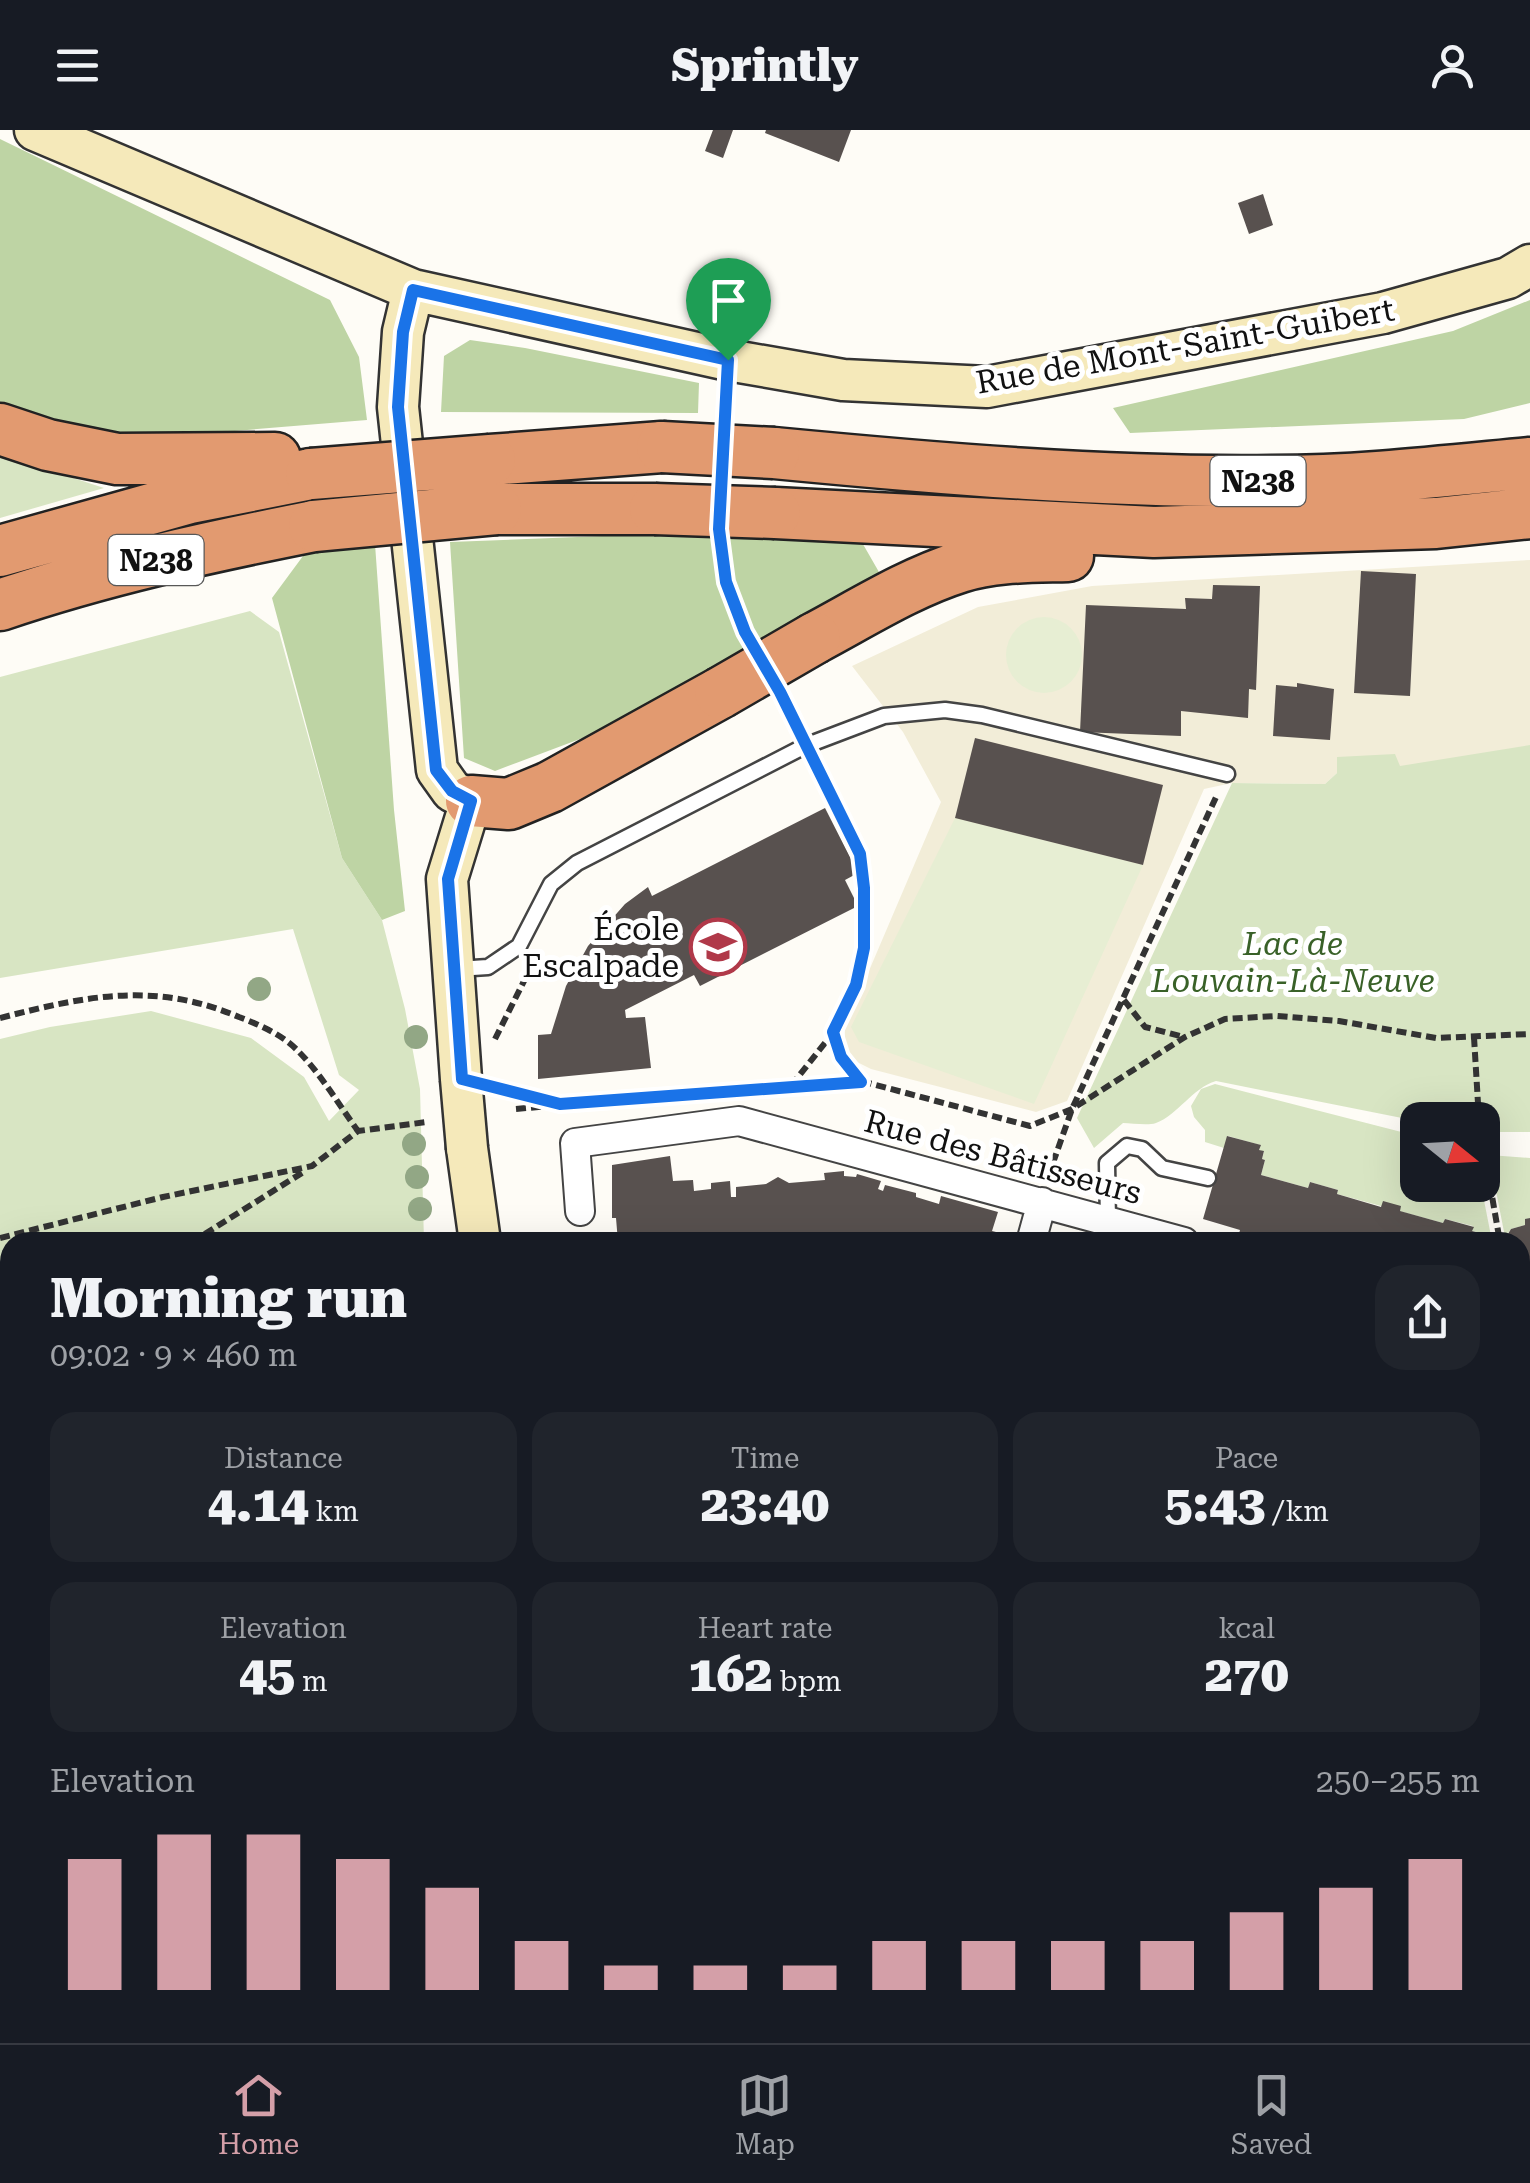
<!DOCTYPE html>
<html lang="en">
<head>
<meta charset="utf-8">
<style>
  body { margin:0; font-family:"Roboto Serif",serif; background:#20242c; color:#f1f3f6; height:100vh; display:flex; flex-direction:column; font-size:38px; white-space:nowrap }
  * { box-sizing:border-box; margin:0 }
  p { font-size:32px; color:#9ea1a6 }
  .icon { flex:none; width:55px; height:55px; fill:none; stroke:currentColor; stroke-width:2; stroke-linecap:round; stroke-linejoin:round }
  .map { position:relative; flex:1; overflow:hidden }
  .details { position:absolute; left:0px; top:1102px; width:1530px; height:812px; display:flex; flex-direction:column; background:#171b24; border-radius:30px 30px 0 0; box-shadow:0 10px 40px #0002 }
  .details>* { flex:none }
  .needle { width:65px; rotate:108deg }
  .controls { position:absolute; left:1400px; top:972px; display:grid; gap:20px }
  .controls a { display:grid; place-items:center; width:100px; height:100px; border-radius:20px; background:#171b24; box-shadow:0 10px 40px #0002; font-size:50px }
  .pin { position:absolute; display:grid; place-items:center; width:85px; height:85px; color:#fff; margin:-102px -42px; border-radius:50% 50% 50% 0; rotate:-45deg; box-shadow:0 0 10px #0007 }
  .pin .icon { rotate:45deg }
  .round { display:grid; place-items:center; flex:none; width:105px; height:105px; border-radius:30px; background:#20242c }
  .summary { display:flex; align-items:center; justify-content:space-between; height:170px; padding:0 50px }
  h1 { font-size:55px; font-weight:800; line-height:75px }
  .metrics { display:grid; grid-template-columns:repeat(3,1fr); gap:15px; height:170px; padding:10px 50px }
  .metrics div { display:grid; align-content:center; border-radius:25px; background:#20242c; text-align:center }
  .metrics b { font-size:50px; font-weight:800 }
  .metrics small { font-size:28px; font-weight:400 }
  .metrics p { font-size:28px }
  .chart { height:280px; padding:20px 50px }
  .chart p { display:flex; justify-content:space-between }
  .chart svg { width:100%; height:180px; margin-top:10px; stroke:#d49fa8; stroke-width:6 }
  header { display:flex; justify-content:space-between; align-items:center; height:130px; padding:0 50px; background:#171b24; font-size:45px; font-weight:800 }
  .tabs { display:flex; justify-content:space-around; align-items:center; height:140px; border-top:2px solid #363941; background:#171b24; font-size:28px; color:#9ea1a6 }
  .tabs a { display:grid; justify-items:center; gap:5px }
  .tabs .active { color:#d49fa8 }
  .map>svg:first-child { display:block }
</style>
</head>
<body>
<header><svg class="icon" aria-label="menu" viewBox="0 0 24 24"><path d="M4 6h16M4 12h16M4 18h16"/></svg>Sprintly<svg class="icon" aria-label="person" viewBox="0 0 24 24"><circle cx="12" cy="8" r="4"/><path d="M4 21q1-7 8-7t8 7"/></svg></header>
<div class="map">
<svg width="1530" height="1913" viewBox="0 0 1530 1913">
  <rect width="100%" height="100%" fill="#fefcf6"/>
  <path fill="#f2edd8" d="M1530,430V880L1337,643L1325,654L1232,653L1204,659L1067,971L1036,982L871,939L845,926V897L941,672L903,602L852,536L978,477L1092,456Z"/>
  <path fill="#d8e5c3" d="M0,324L104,358L0,388Z
    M250,481L279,502L342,728L382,790L405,879L420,959L424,1112H10V1248L0,1251V909L50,897L151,881L251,908L304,947L329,991L359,960L339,945L293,799L0,848V547Z
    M1530,615V1002H1483L1482,990L1417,991L1216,951C1192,958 1178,985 1156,993C1147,996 1132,993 1123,993L1094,1018L1077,988L1232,653L1325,654L1337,643V627L1395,624L1400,636Z
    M1215,954L1417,1006L1418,1055H1481L1491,1106L1472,1101L1473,1096L1445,1089L1443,1093L1337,1064L1338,1060L1310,1052L1308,1058L1261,1045L1265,1030L1262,1029L1264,1022L1259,1020L1260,1015L1228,1006L1224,1018L1205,1012V1000L1194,987L1191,976L1201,959Z
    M1489,1025L1530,1028V1088L1525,1090V1095L1511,1099L1505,1107Z
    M1530,1356V1486L1520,1492V1362Z
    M1530,1509V1622L1520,1628V1516Z
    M10,1843V1905H151L154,1912L0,1913V1847Z
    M367,1905H538L541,1913H383L381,1908L370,1912Z"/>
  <path fill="#bed4a4" d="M0,9L330,170L359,227L367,290L162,307L60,297L0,273Z
    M1530,170V273L1464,289L1130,303L1113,278L1453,201Z
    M470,210L525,218L699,253L698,283L441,282L444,226Z
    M653,404L860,409L883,449L633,589L495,641L464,628L450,412Z
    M375,414L394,680L405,781L382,790L342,728L272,468L303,426L315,420Z"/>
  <path fill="#e7eed3" d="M1006 525a38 38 0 1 1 76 0a38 38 0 1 1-76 0Z
    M955,688L1143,735L1034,974L859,912L851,897Z"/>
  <path fill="#58514f" d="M713,0H733L723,28L705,21Z
    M766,0H851L839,32L765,3Z
    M1263,64L1273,95L1249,104L1238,73Z
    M1361,441L1416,444L1410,566L1354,563Z
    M1213,455L1260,456L1256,560L1249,559L1248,588L1181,581V606L1080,602L1086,475L1186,479L1185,468L1212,469Z
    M1297,553L1334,559L1330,610L1273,606L1276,555L1297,557Z
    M975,608L1163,655L1143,735L955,688Z
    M825,678L858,743L845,750L858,776L700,856L694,845L625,880L626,888L645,887L651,938L538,949V905L551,904L566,856L588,816L625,774L648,757L652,766Z
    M1227,1006L1261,1015L1259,1020L1264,1021L1262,1029L1265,1030L1261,1045L1308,1058L1310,1052L1338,1060L1337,1064L1381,1077L1383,1071L1401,1076L1400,1081L1443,1093L1445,1089L1474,1097L1472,1101L1491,1106L1496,1112H1284L1239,1104L1240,1100L1203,1089Z
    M670,1026L673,1051L693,1050L694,1061L711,1059V1053L730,1051L731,1067H736V1057L766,1054L778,1047L789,1053L825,1050L824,1043L844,1041V1046L856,1047L857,1044L881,1051L878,1059L883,1061L885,1055L916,1063V1067L939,1074L941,1066L998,1082L992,1101L1012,1106L1010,1112H618L616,1088H612V1035Z
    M1530,1088V1134L1520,1128V1112H1503L1511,1099L1525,1095V1089Z
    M0,1385L6,1401L10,1399V1528L5,1515L2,1516L0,1512Z
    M10,1595V1668L0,1672V1599Z
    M1530,1622V1687L1525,1689L1520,1680V1628Z
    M1530,1763V1844H1527L1520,1878V1769Z
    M10,1767V1843L0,1847V1781L7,1778L4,1770Z
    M151,1905H193L196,1913H155Z
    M293,1905H367L370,1912L381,1907L383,1913H296Z
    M950,1905H997L998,1913H944L951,1910Z
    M1145,1905H1195V1913H1145Z
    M1339,1905H1386L1404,1908L1403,1913H1338Z
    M1460,1905H1514L1513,1913H1458Z"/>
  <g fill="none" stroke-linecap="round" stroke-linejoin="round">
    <g stroke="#444" stroke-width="19">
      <path id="lane" d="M457,839L488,837L519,816L551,754L577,733L805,616L884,586L945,580L982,585L1227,644
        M1108,1092L1107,1033L1127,1016L1142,1019L1162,1038L1208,1048"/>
    </g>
    <g stroke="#444" stroke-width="32">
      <path id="street" d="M580,1081L575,1013L739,991L1184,1112
        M1031,1112L1042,1072
        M1520,1220L1528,1191
        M0,1268L10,1264
        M1520,1720L1530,1714
        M0,1721L10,1717
        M250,1905L253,1913
        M1248,1905L1249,1913
        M597,1913L618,1905
        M1424,1913L1425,1905"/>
    </g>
    <g stroke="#333" stroke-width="45">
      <path id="secondary" d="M35,0L413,160L728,230L843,250L987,257L1383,183L1508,148L1530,135
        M413,160L403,202L398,277L437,640L452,661L471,671L447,749L461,949
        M467,1018L480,1112
        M810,1905L813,1913"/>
    </g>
    <g stroke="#222" stroke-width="55">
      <path id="highway" d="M0,299L48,315L117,329L275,328
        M774,323C941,339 1106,353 1273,351C1359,351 1445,341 1530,333
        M490,330L662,317
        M496,379H655
        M775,383L1154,402L1436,393L1530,383
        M0,421L190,368L311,344
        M0,475C103,440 208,417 314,396
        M815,508C862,483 909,453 960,437C994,426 1033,427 1068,426
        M471,671L509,674L550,657L720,563"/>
    </g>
    <path stroke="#333" stroke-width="6" stroke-dasharray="10 5" stroke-linecap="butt" d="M722,419L726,452L746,503
      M784,570L795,595
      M815,633L860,724L864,757V818L856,855L833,903L841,927L860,950
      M1124,870L1145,897L1184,907
      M0,888C86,866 154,851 239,887C260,895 283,905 298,921C321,944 339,975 358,1001
      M1474,907L1479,990
      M495,909L532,835
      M791,956L832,904
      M497,958L552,972
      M742,959L861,951L1030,996L1072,979L1185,907L1225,889L1277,886L1339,891L1436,908L1530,904
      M516,979L695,963
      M1482,1009L1500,1112
      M1048,1047L1072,979L1217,665
      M0,1108L163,1067L312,1036L358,1001L427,992
      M192,1112L305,1041
      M1520,1323L1530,1339
      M1520,1499L1530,1492
      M693,1905L695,1911L702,1913"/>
    <use href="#lane" stroke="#fff" stroke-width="14"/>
    <use href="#street" stroke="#fff" stroke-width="28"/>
    <use href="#secondary" stroke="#f5e9ba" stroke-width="40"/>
    <use href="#highway" stroke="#e29a70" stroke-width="50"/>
    <g stroke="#333" stroke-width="45" stroke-linecap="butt">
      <path id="secondary-bridge" d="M461,949L467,1018"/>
    </g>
    <g stroke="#222" stroke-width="55" stroke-linecap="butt">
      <path id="highway-bridge" d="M662,317L774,323
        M311,344L490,330
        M655,379L775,383
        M314,396L496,379
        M720,563L815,508"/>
    </g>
    <use href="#secondary-bridge" stroke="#f5e9ba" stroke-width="40"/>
    <use href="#highway-bridge" stroke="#e29a70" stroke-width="50"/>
  </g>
  <g fill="#92a785">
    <circle cx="259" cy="859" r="12"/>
    <circle cx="416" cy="907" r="12"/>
    <circle cx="414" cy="1014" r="12"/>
    <circle cx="417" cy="1047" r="12"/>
    <circle cx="420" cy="1079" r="12"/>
  </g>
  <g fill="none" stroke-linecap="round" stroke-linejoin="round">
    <g stroke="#fff" stroke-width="20">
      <path id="route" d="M413,160L728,230L719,399L726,452L745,502L780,562L860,724L864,758V818L856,855L833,902L841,927L861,952L560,974L462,949L448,749L471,671L452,661L436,640L398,277L403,202Z"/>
    </g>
    <use href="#route" stroke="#1a73e8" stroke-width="12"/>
  </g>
  <defs>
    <g id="school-ring" transform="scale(2.875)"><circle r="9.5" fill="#fff" stroke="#b03949" stroke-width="1.5"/><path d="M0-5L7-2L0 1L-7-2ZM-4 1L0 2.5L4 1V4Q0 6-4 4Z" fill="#b03949"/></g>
  </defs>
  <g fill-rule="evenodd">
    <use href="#school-ring" x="718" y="817"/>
  </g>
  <g text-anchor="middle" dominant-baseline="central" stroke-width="10" stroke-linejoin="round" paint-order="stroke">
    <g fill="#fff" stroke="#585858" stroke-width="2.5">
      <rect x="1210.5" y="326" width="95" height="50" rx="8"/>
      <rect x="108.5" y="405" width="95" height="50" rx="8"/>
    </g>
    <g font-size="30" font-weight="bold" fill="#111">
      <text x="1258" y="351">N238</text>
      <text x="156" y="430">N238</text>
    </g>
    <g font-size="32" fill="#111" stroke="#fff">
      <text transform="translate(1185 216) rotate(-10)">Rue de Mont-Saint-Guibert</text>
      <text transform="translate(1003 1027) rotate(15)">Rue des Bâtisseurs</text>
    </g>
    <g font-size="32" fill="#111" stroke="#fff" text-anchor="end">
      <text x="679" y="799">École<tspan x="679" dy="37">Escalpade</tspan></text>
    </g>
    <g font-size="32" font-style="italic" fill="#396128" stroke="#fff">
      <text x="1293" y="814">Lac de<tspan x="1293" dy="37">Louvain-Là-Neuve</tspan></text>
    </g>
  </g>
</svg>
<div class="controls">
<a><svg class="needle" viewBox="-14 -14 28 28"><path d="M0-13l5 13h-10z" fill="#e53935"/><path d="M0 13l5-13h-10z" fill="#9ea1a6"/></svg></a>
</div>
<div class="pin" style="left:728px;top:230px;background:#1e9e55"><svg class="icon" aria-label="arrive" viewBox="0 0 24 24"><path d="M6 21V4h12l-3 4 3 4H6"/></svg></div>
<section class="details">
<div class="summary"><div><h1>Morning run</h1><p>09:02 · 9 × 460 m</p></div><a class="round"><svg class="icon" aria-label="share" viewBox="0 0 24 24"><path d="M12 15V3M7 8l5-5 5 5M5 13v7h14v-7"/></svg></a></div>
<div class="metrics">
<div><p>Distance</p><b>4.14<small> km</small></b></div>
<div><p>Time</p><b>23:40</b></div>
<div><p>Pace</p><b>5:43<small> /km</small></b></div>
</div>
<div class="metrics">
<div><p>Elevation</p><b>45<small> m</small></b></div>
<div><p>Heart rate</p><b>162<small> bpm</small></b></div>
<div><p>kcal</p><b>270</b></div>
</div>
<div class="chart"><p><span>Elevation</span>250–255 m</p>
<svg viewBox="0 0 160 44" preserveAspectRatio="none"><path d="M5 44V12M15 44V6M25 44V6M35 44V12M45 44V19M55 44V32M65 44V38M75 44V38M85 44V38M95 44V32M105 44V32M115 44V32M125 44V32M135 44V25M145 44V19M155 44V12"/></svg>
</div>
</section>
</div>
<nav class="tabs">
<a class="active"><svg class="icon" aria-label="home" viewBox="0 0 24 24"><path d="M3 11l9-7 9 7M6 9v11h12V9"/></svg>Home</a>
<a><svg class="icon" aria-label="map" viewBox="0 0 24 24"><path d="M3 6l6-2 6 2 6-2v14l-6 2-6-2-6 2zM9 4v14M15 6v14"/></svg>Map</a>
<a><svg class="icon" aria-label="saved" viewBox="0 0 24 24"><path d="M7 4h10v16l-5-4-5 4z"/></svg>Saved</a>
</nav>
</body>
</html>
